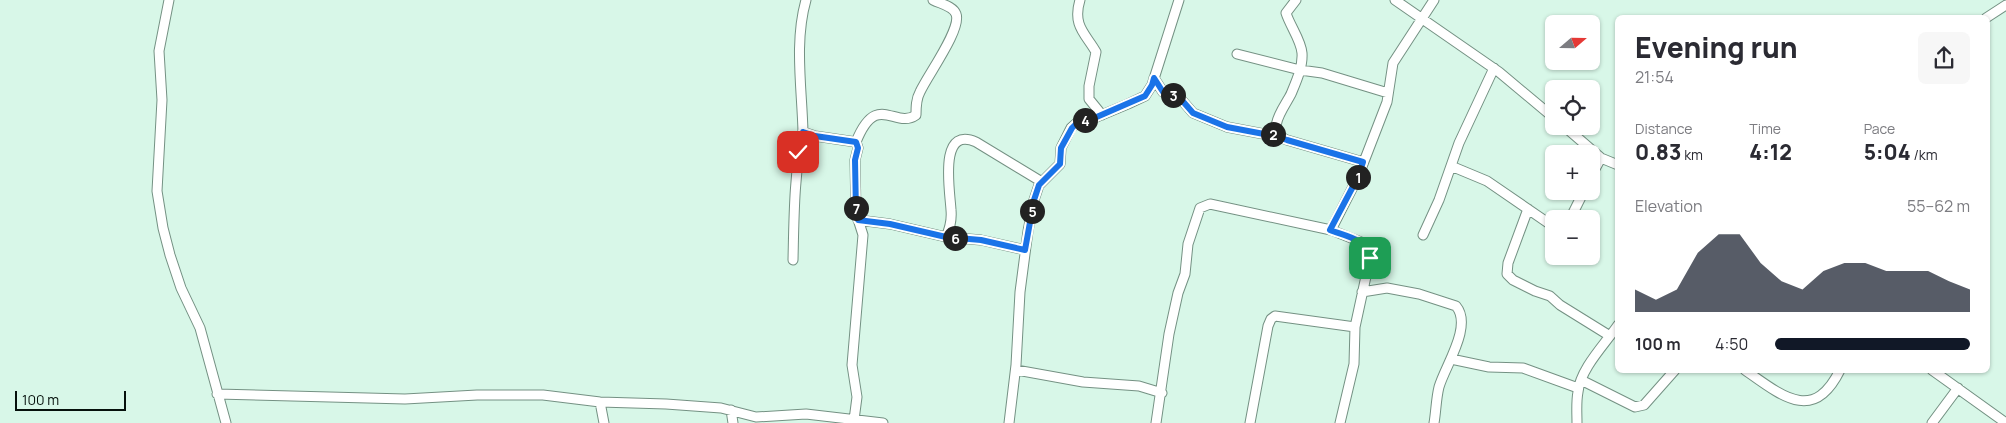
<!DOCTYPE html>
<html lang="en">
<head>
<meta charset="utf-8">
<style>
  body { margin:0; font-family:Manrope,sans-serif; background:#f7f7f7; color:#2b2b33; height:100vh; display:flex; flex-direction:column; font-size:19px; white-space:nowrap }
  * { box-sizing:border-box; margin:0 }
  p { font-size:16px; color:#7c7c81 }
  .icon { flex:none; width:28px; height:28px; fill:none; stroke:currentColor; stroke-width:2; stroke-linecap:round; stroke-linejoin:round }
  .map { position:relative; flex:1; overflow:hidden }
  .details { position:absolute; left:1615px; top:15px; width:375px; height:358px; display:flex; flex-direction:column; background:#fff; border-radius:8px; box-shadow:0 1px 4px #0004 }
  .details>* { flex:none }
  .needle { width:32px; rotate:70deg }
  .tools { position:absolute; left:1545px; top:15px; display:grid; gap:10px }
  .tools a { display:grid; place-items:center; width:55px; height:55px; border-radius:8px; background:#fff; box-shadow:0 1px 4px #0004; font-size:25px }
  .scale { position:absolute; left:15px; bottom:12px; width:111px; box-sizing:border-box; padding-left:5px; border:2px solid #06110c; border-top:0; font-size:14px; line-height:18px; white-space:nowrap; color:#06110c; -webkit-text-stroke:4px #d8f7e8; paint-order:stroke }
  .pin { position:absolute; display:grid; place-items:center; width:42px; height:42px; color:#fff; margin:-21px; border-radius:10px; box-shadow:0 2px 8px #0006 }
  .km { position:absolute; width:25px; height:25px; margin:-12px; border-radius:50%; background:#222; color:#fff; font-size:14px; line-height:25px; text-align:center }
  .round { display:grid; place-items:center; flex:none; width:52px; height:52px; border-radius:8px; background:#f7f7f7 }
  .summary { display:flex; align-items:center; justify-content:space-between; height:85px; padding:0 20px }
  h1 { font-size:28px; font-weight:800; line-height:38px }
  .metrics { display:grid; grid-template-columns:repeat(3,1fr); gap:8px; height:85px; padding:5px 20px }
  .metrics div { display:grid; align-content:center }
  .metrics b { font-size:21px; font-weight:800 }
  .metrics small { font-size:14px; font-weight:400 }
  .metrics p { font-size:14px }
  .chart { height:140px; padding:10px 20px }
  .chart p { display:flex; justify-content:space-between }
  .chart svg { width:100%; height:90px; margin-top:5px; fill:#111827; opacity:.7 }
  ul { padding:0 20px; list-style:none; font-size:16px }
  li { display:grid; grid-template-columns:80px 60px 1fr; align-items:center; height:38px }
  li i { height:12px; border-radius:6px; background:#111827 }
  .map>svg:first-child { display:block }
</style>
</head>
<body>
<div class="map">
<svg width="2006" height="423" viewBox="0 0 2006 423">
  <rect width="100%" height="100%" fill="#d8f7e8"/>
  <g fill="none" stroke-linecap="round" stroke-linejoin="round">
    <g stroke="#749183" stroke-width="11">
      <path id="minor" d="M169,0L159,51L162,100L157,191L163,228L170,255L181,288L200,328L226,423
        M806,0C794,42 802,89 803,132L815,136L856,142L858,148L855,160L856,213L863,235L852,365L857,397L854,420
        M1080,0C1072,26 1086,34 1096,52L1089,86V99L1102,115
        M1296,0L1286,13C1290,26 1301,40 1302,53C1303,67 1296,82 1291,94C1284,108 1264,131 1287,140L1363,162
        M1395,0L1499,72L1554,118
        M1986,18L2006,5
        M1237,54L1300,70L1322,73L1388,93
        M1154,78L1163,92L1180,98L1193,113L1227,127L1264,134H1277
        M1564,126L1601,158L1618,165
        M856,142C877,90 895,130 916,115C916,107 916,99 920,92C927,76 962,29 956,14C953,6 941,4 933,0
        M1451,166L1487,181L1554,227
        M1591,176L1601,158
        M1528,209L1508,263L1507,274L1513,280L1535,291L1550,296L1560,305L1610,336
        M1570,219L1584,191
        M858,220L890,224L946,237L981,240L1025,250
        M1331,230L1358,177L1387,102L1393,63L1434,0
        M1423,235L1439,200L1459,143L1494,68
        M946,237C950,228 952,220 951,210C950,191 938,125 976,142L1042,182
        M793,260C794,217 794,174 803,132
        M1362,292L1387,288L1419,294L1456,306C1473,326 1445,366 1439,387C1436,399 1436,412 1434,423
        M1451,359L1489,367L1523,368L1578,388
        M1016,370L1083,382L1139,386L1162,393
        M1745,370C1783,397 1814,423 1840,370
        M1932,370L2006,423
        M1581,380L1635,407L1644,405L1675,370
        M217,394L405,399L477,395H543L600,402L666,404L721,408L756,417L806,414L883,423
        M600,402L604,423
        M731,410L733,423
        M1009,423L1016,365L1020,292L1028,231L1034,200L1039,185L1060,164L1061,148L1071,128L1079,121L1092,119L1128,104L1145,96L1152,85L1179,0
        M1156,423L1169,334L1178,293L1185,274L1188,244L1200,208L1210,204L1331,230L1361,242L1367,247L1370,258L1355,327
        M1250,423L1268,326L1271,319L1275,316L1355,327L1354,364L1340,423
        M1577,423C1577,413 1576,402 1578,392C1580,369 1605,344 1618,325
        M1932,423L1958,388"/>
    </g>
    <use href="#minor" stroke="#fff" stroke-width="9"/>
  </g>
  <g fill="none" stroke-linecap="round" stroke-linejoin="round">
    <g stroke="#fff" stroke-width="10">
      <path id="route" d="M798,152L803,132L815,136L856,142L858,148L855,160L856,213L858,220L890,224L946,237L981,240L1025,250L1034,200L1039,185L1060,164L1061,148L1072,128L1079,121L1092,119L1145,96L1152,85L1154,78L1163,92L1180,98L1193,113L1227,127L1264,134H1277L1281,138L1287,140L1363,162L1358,177L1330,230C1345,236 1368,239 1370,258"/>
    </g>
    <use href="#route" stroke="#1a73e8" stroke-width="6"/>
  </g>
</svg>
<div class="tools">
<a><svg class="needle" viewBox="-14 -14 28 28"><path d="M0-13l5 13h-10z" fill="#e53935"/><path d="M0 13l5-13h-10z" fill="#7c7c81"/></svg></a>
<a><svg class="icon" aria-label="locate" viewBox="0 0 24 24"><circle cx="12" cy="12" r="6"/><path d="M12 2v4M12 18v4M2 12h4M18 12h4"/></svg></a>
<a>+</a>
<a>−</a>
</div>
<div class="scale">100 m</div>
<div class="pin" style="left:1370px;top:258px;background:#1e9e55"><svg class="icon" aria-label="arrive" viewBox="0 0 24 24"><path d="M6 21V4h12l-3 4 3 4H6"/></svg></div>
<div class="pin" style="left:798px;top:152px;background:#d93025"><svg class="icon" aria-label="check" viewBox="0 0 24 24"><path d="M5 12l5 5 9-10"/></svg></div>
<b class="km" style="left:1358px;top:177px">1</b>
<b class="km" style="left:1273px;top:134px">2</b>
<b class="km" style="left:1173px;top:95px">3</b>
<b class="km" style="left:1085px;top:120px">4</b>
<b class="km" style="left:1032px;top:211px">5</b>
<b class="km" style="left:955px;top:238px">6</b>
<b class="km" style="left:856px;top:208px">7</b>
<section class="details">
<div class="summary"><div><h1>Evening run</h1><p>21:54</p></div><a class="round"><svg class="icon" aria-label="share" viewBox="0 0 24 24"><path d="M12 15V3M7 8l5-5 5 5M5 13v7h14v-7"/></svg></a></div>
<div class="metrics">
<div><p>Distance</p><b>0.83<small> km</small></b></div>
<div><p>Time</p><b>4:12</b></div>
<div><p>Pace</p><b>5:04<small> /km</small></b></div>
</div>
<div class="chart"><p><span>Elevation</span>55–62 m</p>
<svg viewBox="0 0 160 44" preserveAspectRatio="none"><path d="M0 44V33L10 38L20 33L30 15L40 6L50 6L60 20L70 29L80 33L90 24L100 20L110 20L120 24L130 24L140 24L150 29L160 33V44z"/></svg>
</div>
<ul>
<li><b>100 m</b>4:50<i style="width:100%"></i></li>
</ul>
</section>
</div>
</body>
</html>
